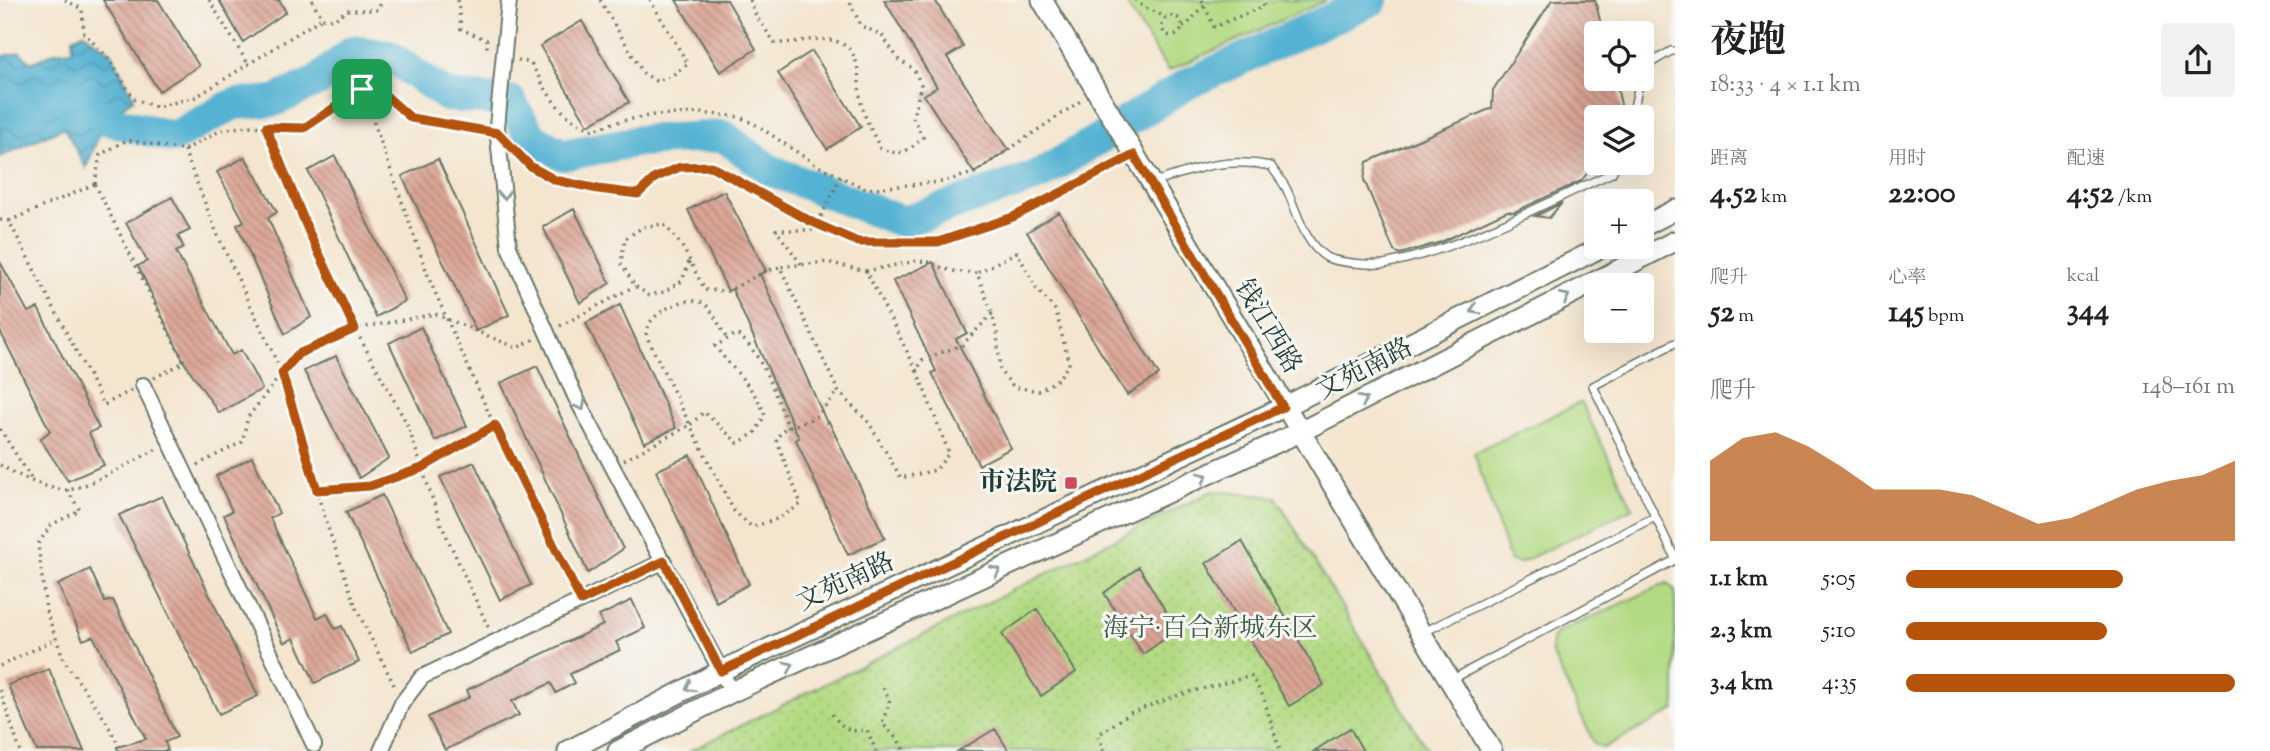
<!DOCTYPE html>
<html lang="zh">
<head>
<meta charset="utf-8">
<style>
  body { margin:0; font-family:"Sorts Mill Goudy","Noto Serif SC",serif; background:#f2f2f2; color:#222; height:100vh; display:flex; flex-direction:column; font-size:26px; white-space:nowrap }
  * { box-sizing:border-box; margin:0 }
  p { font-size:23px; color:#767676 }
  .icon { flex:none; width:38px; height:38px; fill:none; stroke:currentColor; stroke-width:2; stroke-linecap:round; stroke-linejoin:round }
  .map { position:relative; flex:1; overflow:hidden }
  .sheet { display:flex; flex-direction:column; background:#fff; width:595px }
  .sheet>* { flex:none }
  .buttons { position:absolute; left:1584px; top:21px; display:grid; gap:14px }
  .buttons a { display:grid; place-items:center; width:70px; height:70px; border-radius:7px; background:#fff; box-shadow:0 7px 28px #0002; font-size:35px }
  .pin { position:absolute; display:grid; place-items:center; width:60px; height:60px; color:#fff; margin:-30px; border-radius:14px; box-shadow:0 4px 10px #0006 }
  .round { display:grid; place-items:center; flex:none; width:74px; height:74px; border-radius:7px; background:#f2f2f2 }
  .summary { display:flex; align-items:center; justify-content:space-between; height:119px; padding:0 35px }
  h1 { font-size:38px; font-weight:700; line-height:52px }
  .stats { display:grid; grid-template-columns:repeat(3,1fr); gap:10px; height:119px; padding:7px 35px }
  .stats div { display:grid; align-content:center }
  .stats b { font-size:30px; font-weight:700 }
  .stats small { font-size:19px; font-weight:400 }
  .stats p { font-size:19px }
  .chart { height:196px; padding:14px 35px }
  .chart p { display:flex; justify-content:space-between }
  .chart svg { width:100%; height:126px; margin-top:7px; fill:#b45309; opacity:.7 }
  ul { padding:0 35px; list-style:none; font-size:23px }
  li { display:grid; grid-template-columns:112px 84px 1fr; align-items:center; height:52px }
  li i { height:18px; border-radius:9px; background:#b45309 }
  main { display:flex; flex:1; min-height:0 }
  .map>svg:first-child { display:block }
</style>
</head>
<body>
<main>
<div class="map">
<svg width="1675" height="751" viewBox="0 0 1675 751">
  <defs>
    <pattern id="park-dots" width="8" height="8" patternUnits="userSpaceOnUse" patternTransform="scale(1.75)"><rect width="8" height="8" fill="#b3da83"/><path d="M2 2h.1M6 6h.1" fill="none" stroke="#9abc72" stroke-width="1.8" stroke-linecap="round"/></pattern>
    <pattern id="water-waves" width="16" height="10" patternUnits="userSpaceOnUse" patternTransform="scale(1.75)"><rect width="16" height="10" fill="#54b2d2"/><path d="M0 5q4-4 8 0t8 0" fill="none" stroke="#4592ab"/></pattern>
    <pattern id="building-back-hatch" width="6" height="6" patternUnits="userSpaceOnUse" patternTransform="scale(1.75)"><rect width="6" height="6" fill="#dba596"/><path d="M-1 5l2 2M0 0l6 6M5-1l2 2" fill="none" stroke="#b1887b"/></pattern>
  </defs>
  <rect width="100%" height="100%" fill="#f6f6f2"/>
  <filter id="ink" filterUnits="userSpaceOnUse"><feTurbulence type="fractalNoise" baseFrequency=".0143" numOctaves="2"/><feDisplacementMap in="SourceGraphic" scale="14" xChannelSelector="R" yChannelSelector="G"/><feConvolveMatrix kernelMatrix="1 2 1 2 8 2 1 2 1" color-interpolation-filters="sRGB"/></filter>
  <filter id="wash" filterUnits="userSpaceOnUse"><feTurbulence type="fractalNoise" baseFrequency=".00686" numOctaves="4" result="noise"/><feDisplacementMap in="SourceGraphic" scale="28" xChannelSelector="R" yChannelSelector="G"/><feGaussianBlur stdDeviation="1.57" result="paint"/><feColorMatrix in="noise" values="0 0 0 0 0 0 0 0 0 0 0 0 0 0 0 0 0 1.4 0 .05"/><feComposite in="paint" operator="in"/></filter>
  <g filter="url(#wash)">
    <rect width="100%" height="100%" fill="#f4e5cf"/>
    <path fill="#b3da83" stroke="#698c5c" stroke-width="2" d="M1124,0H1327L1168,71Z
      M1581,402L1633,508L1520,563L1510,561L1474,453Z
      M1667,583L1675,590V710L1603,748L1594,743L1551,651L1552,640L1556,633Z"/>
    <path fill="url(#park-dots)" stroke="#698c5c" stroke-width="2" d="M1212,491L1276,497L1428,751H690Z"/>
    <path fill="url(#water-waves)" stroke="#3a7883" stroke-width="2" d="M84,33L112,53L134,99L113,113L99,135L86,168L64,127L0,157V57L20,52L31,63L55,52L72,50L73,38Z"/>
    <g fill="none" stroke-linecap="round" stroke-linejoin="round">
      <path stroke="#54b2d2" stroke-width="32" d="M0,108L68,94L104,119L173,137L234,104L274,101L318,81L353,51L390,56L447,96L510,101L532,138L563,155L639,141L723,136L770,170L903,222L1040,175L1189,83L1372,0"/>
    </g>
    <g id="blocks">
      <path fill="url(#building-back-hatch)" d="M103,0H158L199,66L159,91Z
        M219,0H279L286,12L243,42Z
        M676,0H727L756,49L720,72Z
        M884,0H935L963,47L947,57L1008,150L974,173L924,95L937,87Z
        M1552,0H1595L1603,33H1596V79H1615L1624,117H1596V162L1581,181L1514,212L1507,211L1441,242L1400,254L1394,251L1364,180L1367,162L1492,108L1493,90Z
        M582,21L629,102L588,125L540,46Z
        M812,51L861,127L827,149L778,73Z
        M335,156L405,301L376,317L308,171Z
        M245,157L277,212L268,218L311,317L285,334L237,225L244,221L217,172Z
        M438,159L509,315L476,331L402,176Z
        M724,191L766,271L760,274L827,423L829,422L885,538L848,555L796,440L799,438L732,289L728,291L688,210Z
        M172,197L190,230L178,236L184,248L176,252L232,355L241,350L262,389L219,413L184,362L138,266L147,261L126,223Z
        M1562,203L1549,218L1535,216L1560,204Z
        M574,209L610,283L580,303L543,227Z
        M1059,212L1159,375L1127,395L1027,232Z
        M0,262L28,312L38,308L99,428L89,433L104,465L68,481L40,439L50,431L0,331Z
        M933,262L967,333L956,339L1011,448L979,465L932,373L936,371L893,281Z
        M620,305L676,428L644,443L586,323Z
        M421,327L467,426L435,441L389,343Z
        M336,356L389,458L359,478L304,371Z
        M537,366L623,549L588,573L501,383Z
        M690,455L749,584L716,602L656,471Z
        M252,457L279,513L270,518L317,618L327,613L335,629L342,626L359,662L315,683L294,638L284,643L224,515L232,511L216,476Z
        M474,462L531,585L500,600L440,477Z
        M382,495L448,634L413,652L346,512Z
        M162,496L258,696L219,714L119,515Z
        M1242,541L1324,685L1289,706L1206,563Z
        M1139,567L1177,630L1143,654L1104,593Z
        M90,569L105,602L113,600L177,737L165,742L168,751H118L117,747L146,739L93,636L83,640L58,585Z
        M632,600L645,628L616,642L620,650L570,674L575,683L556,693L551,683L512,701L519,715L445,750L428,717L470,697L467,690L603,625L599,616Z
        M1037,609L1076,672L1041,696L1002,634Z
        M49,669L84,751H37L8,685Z
        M1350,728L1363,751H1314Z
        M995,729L1009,751H958Z"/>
    </g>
  </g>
  <g filter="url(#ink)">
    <use href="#blocks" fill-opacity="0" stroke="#6a786a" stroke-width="2"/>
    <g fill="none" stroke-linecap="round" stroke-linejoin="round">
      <g stroke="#6a786a" stroke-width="10">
        <path id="lane" d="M1632,117L1639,84L1649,64L1671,51H1675
          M1155,182C1197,168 1226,157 1271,166C1276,173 1282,181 1286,188C1297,210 1304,244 1326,257C1337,263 1377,266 1389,263C1467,247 1540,205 1612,173L1617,163
          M1675,343L1593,386L1675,558
          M1424,632L1655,517
          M1451,680L1675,560"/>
      </g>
      <g stroke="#6a786a" stroke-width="18">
        <path id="street" d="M509,0L497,127L509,247L575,396L732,692
          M143,385L314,745
          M381,751L402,703L422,677L664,561"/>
      </g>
      <g stroke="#6a786a" stroke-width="23">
        <path id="secondary" d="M1042,0L1492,751
          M1642,227L1675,210
          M568,751L721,671L1284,407L1602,247
          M618,751L732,692L1302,431L1675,241"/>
      </g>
      <path stroke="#6a786a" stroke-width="3.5" stroke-dasharray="2 5" stroke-linecap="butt" d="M65,0L82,9L84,33L108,58L134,99L157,107L196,97L322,18
        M209,0L248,64
        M312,0L322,18L335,19L347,10H378L382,0
        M458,0L461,29L487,40V52
        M600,0L643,73L656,81L670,77L688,64L650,0
        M750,0L756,16L775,43C793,44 812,37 830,40C867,46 855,83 862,107C866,121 874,135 880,148C900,157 907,152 923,138L913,117L921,85L914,69L899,60L882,35L861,26L849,0
        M1135,0L1145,8L1166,17
        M1202,0L1214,27L1264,6L1262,0
        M1162 26a10 10 0 1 1 20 0a10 10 0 1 1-20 0Z
        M1183,27C1196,19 1194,12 1205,6
        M518,60L531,63C548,94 559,118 594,130L616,122L654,115L701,113L740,117L758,126L818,166L866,189L941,182L974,173L1082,100
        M362,89L430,281L494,425L575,589
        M266,127L308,231L355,329L407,424L441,524L489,629
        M184,150L218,236L282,373L327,525L357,610L395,687
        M514,150C552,189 588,186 638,194L655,178L680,168L711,166L810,221L858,242H938L1013,217L1120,163
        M95,184L100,155L127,140L184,150L222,130L247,126L304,129L362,89L383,93L411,118L483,130
        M95,184L184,362L104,405L9,221Z
        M821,216L841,177
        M0,220L9,221
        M689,262L682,281L664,292L649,295L635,286L621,263L625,239L643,227L663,224C668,229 674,235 678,241C689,255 695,275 706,290L728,291L766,271L780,267
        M801,264L776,230H815
        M866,271L916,261L933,262L935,265L951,271L977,273L992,314
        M560,326L635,286
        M917,371L866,271L827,262L780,267L838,391L869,423L901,478L936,470L949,453L917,371L922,360L962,345L992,314L997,334L1000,371L1014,387L1039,391L1058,379L1069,364L1056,311L1036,288L1017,252L977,273
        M789,428C777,401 761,348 736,334L715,346C732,369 755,388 765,415L755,433L738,443L704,412L690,425L734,511L752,527L780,518L801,504L776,439L783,430L816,417L838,391
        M0,429L32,480
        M624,460L690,425L646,335C646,334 649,325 649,324C658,309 692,292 707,306C715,315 721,329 727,339
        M0,465C19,476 43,488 65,490C82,491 141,457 159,448
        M197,465L242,442L248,417L297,354L355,329L435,314L517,348L534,339
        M67,490L80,510L51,525L38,544L46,611L64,660L104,718L122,751
        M317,490L370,486L422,468L494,425
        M0,666L56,639
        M883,688L890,700L882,723L898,740L904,751
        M0,690L20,751
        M832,714C842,728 849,733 867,730L876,751
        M1104,751L1098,735L1130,713L1179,695L1251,676L1263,696L1280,751"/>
      <use href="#lane" stroke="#fff" stroke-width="7"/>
      <use href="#street" stroke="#fff" stroke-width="14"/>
      <use href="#secondary" stroke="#fff" stroke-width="19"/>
      <path stroke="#6a786a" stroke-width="3.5" stroke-dasharray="2 5" stroke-linecap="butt" d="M815,230L821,216"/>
    </g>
    <defs><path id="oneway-chevron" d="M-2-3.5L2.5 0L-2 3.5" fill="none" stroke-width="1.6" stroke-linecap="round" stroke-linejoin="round" transform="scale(1.75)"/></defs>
    <g stroke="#8f9e9a">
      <use href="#oneway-chevron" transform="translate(504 195) rotate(85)"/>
      <use href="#oneway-chevron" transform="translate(1565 297) rotate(-27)"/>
      <use href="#oneway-chevron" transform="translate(1475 310) rotate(153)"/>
      <use href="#oneway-chevron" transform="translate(1363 400) rotate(-27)"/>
      <use href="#oneway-chevron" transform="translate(581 406) rotate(61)"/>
      <use href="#oneway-chevron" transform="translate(1203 477) rotate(-25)"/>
      <use href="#oneway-chevron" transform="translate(996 571) rotate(-25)"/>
      <use href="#oneway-chevron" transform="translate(789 666) rotate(-25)"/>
      <use href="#oneway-chevron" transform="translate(690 687) rotate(152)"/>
    </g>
  </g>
  <g fill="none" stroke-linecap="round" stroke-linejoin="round" filter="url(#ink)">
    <g stroke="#fff" stroke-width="14">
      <path id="route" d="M362,89L383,93L411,118L498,133L530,166L555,180L598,189L638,194L655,178L680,167L711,166L810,221L858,242H938L1013,217L1134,155L1283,407L721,671L664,561L581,601L495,425L422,468L370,486L317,490L282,373L298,354L355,329L308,230L266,127L304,128Z"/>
    </g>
    <use href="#route" stroke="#b45309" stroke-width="9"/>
  </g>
  <rect fill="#d1495b" stroke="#f6f6f2" stroke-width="2.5" x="1064" y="476" width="14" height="14" rx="3.5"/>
  <g text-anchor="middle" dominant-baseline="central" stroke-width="6" stroke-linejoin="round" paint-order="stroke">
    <g font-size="26" fill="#1f3d34" stroke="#f6f6f2">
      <text transform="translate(1267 327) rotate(59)">钱江西路</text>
      <text transform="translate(1365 370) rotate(-27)">文苑南路</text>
      <text transform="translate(846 583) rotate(-25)">文苑南路</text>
    </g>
    <g font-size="26" font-weight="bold" fill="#1f3d34" stroke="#f6f6f2" text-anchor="end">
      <text x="1057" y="483">市法院</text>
    </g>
    <g font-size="26" fill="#3d5c44" stroke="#f6f6f2">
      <text x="1210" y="629">海宁·百合新城东区</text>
    </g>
  </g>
</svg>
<div class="buttons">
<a><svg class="icon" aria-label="locate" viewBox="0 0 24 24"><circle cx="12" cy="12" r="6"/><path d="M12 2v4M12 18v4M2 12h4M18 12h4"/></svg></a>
<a><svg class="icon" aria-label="layers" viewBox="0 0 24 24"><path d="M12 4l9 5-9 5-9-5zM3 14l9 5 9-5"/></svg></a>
<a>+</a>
<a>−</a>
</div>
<div class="pin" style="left:362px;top:89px;background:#1e9e55"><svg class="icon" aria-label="arrive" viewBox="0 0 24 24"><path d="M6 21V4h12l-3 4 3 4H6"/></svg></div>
</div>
<section class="sheet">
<div class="summary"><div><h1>夜跑</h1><p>18:33 · 4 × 1.1 km</p></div><a class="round"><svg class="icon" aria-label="share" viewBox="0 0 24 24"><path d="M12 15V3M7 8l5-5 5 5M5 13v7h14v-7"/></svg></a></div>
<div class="stats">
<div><p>距离</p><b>4.52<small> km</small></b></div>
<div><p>用时</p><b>22:00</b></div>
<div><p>配速</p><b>4:52<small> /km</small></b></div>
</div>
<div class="stats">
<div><p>爬升</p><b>52<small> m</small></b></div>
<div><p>心率</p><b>145<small> bpm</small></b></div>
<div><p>kcal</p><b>344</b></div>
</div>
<div class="chart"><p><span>爬升</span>148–161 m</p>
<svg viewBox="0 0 160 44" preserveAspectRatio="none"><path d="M0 44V16L10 8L20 6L30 11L40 18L50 26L60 26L70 26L80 28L90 33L100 38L110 36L120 31L130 26L140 23L150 21L160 16V44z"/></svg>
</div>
<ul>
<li><b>1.1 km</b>5:05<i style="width:66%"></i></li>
<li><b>2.3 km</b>5:10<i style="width:61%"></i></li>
<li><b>3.4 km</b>4:35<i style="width:100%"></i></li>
</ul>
</section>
</main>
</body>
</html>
